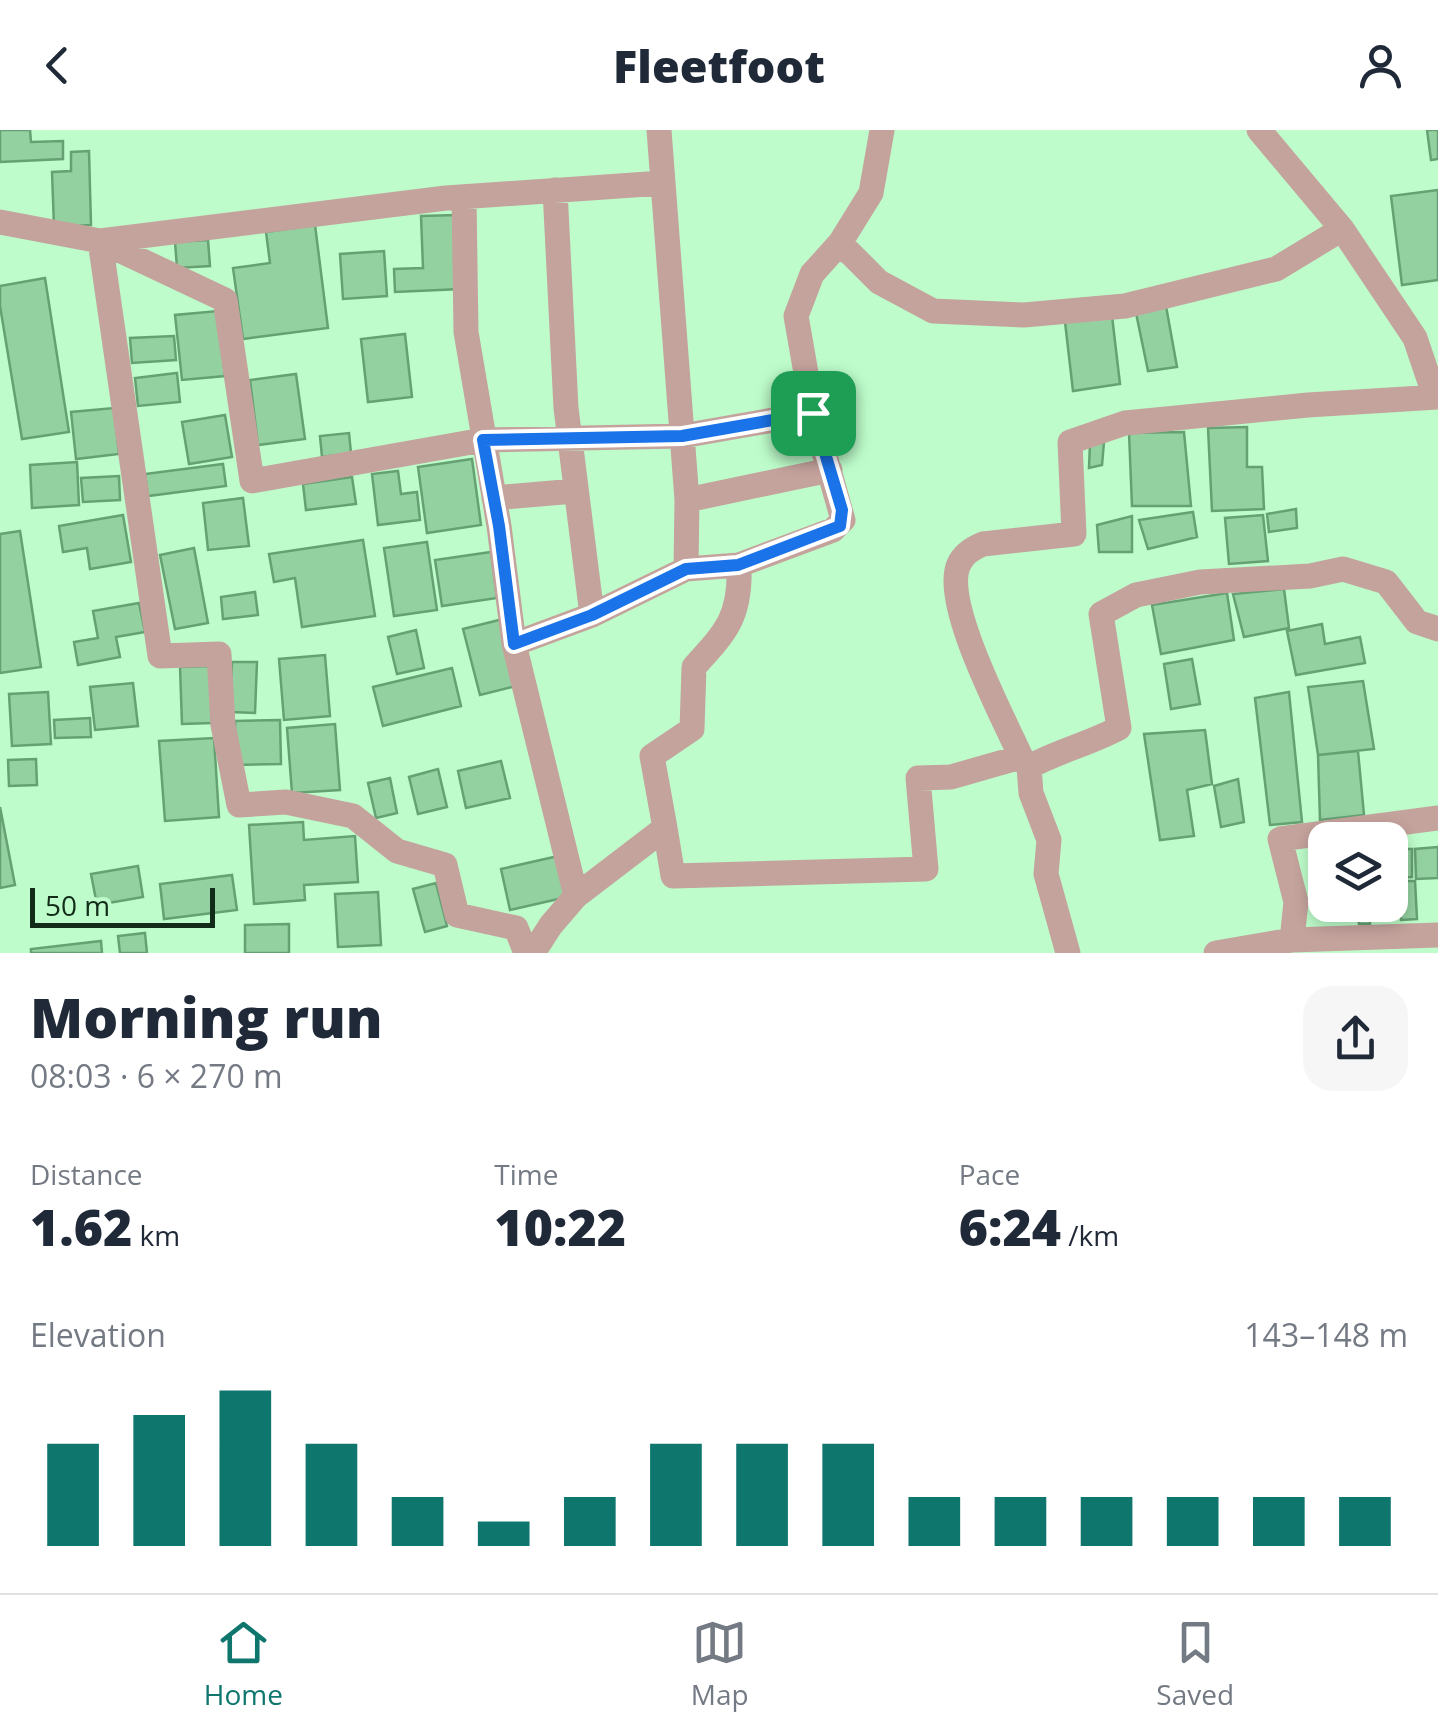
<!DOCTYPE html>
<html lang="en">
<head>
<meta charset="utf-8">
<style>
  body { margin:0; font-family:"Open Sans",sans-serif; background:#f6f6f7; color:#1f2937; height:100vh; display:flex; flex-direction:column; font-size:38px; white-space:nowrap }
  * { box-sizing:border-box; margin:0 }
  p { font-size:32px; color:#747a83 }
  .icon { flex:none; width:55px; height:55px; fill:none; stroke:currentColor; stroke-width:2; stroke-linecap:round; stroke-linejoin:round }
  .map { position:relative; height:823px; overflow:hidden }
  .details { display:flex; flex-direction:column; background:#fff; flex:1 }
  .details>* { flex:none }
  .buttons { position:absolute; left:1308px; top:692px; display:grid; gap:20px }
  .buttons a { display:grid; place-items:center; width:100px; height:100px; border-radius:20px; background:#fff; box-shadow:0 5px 15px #0003; font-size:50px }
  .scale { position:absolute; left:30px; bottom:25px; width:185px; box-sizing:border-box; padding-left:10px; border:5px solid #132b19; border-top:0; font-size:28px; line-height:35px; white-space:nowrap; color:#132b19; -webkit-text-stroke:8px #befdcb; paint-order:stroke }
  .pin { position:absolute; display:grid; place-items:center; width:85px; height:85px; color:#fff; margin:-42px; border-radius:20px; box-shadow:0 5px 15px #0006 }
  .round { display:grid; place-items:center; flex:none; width:105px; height:105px; border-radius:30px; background:#f6f6f7 }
  .head { display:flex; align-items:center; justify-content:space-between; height:170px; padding:0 30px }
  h1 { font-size:55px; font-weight:800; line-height:75px }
  .stats { display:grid; grid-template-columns:repeat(3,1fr); gap:15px; height:170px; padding:10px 30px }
  .stats div { display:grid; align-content:center }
  .stats b { font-size:50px; font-weight:800 }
  .stats small { font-size:28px; font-weight:400 }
  .stats p { font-size:28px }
  .chart { height:280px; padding:20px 30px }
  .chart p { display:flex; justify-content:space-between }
  .chart svg { width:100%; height:180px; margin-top:10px; stroke:#0f766e; stroke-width:6 }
  header { display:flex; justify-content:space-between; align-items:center; height:130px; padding:0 30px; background:#fff; font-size:45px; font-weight:800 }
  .menu { display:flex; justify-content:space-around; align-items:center; height:140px; border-top:2px solid #e0e1e3; background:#fff; font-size:28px; color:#747a83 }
  .menu a { display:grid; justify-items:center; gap:5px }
  .menu .selected { color:#0f766e }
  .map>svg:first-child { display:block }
</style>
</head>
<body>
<header><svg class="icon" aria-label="back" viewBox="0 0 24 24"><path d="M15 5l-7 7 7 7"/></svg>Fleetfoot<svg class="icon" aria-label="person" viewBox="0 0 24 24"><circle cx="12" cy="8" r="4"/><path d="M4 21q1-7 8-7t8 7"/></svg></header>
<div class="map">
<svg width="1438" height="823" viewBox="0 0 1438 823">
  <rect width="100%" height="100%" fill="#befdcb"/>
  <path fill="#94d1a1" stroke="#66a173" stroke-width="2.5" d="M0,0H30L31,12L63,11V29L0,32Z
    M1427,0H1438V29L1431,30Z
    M89,21L91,95L54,97L52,42L71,41V22Z
    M1438,60V150L1402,155L1391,66Z
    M457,85L461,159L395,162L394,139L423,138L421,86Z
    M315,95L328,198L243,209L233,138L270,133L266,102Z
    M208,110L210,136L177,138L175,112Z
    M384,121L387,166L343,169L340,124Z
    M45,148L69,302L22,309L0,176V156Z
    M1166,176L1177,237L1148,241L1136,183Z
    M218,181L225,246L182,250L175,185Z
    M1112,186L1120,254L1073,261L1065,192Z
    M405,204L412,267L368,272L361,209Z
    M174,206L176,230L132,233L130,208Z
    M177,243L180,272L138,276L135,248Z
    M296,244L305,309L258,315L250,250Z
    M114,278L119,324L76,329L71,282Z
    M225,285L232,327L189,334L182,292Z
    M1247,297V337H1262L1264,379L1212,381L1208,298Z
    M1184,302L1191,376H1132L1129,303Z
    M349,303L351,323L322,327L320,306Z
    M1104,312L1102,335L1089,338L1090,313Z
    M472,329L481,395L427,403L418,337Z
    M77,332L79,375L32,378L30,335Z
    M223,334L226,356L148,366L145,344Z
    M398,341L401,364L417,362L420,390L378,395L372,344Z
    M119,346L120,370L83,372L81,348Z
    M352,347L356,374L306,380L303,354Z
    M243,368L249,416L208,420L203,373Z
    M1296,379L1297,398L1269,402L1267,384Z
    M1193,382L1197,407L1148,419L1139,390Z
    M123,385L131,432L90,439L87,418L63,422L59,396Z
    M1263,385L1268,431L1229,434L1225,388Z
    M1132,386V422H1099L1097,395Z
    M20,401L41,537L0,543V404Z
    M363,410L375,486L302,497L295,448L274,452L269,424Z
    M427,412L437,480L394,486L384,418Z
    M194,418L208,493L175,499L160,425Z
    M491,422L497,468L442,476L435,430Z
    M1284,459L1289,498L1244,507L1233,464Z
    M255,462L258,485L223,489L221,467Z
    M1227,463L1234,510L1161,524L1152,475Z
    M139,473L145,502L116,507L120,527L78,535L74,512L98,508L93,481Z
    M503,489L520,555L480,565L463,499Z
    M1322,494L1325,514L1360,507L1365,533L1296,545L1287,501Z
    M416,500L424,538L397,544L388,507Z
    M325,525L330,586L284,590L279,529Z
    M1192,529L1200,574L1171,579L1164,534Z
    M232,532H257L255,583L230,582Z
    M210,536L212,593L182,594L180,537Z
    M452,538L461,576L383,596L373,557Z
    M1363,551L1374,619L1318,625L1308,557Z
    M133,553L138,596L95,600L90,557Z
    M48,562L51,614L12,616L9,564Z
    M1289,562L1302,692L1270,695L1255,568Z
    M90,588L91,607L55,608L54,590Z
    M280,590L281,634L235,635V591Z
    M335,594L340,660L292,663L287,598Z
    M1205,600L1212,654L1187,660L1194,706L1160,710L1144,604Z
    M214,608L219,687L165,691L159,611Z
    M1358,621L1364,685L1320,690L1318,625Z
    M36,629L37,655L9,656L8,630Z
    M501,631L510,668L466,678L458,641Z
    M438,639L447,677L418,684L409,647Z
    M390,648L397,683L376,688L368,653Z
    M1238,649L1244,692L1221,697L1214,656Z
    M0,677L15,755L0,758Z
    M303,692L304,710L355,706L358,752L304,755L305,770L254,774L249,695Z
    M1438,717V748L1416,749L1415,719Z
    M1390,719H1412V747L1392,748L1391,736H1397V728H1390Z
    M558,726L567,767L510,780L501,739Z
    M138,736L143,767L97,775L91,744Z
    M232,745L237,780L164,789L160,754Z
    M1402,751H1415L1417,789L1401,790Z
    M436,753L447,796L425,802L413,759Z
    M378,762L381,815L338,817L335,764Z
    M1347,775H1368L1370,794H1359L1358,780L1347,779Z
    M289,794V823H245V795Z
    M145,803L147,823H120L118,806Z
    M101,811L102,823H31V819Z"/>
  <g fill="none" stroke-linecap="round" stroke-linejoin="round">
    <path stroke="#c5a39d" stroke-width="25" d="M659,0L687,370L686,439L739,435
      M1259,0L1342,99L1415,208L1435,267
      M555,60L566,278L592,485
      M464,67L466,202L499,396L514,514L576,766
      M0,92L100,111L225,170L252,351L483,310L682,306L813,283
      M100,111L160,526L219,524L223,595L239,675L286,672L353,686L397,721L445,735L457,785L516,798L526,823
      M100,111L446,68L662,53
      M840,113L879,152L933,181L1024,185L1125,176L1276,139L1342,99
      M494,368L575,361
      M687,370L830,340
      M514,514L592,485L686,439
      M665,698L652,626L692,599L694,537C727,501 741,486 739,435L833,400L843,390L813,283L796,186L812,144L840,113L871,63L882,0
      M1292,810L1438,805
      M533,823L551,795L576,766L665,698L673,746L926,739L918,648L951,647L1021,627C1004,589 941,471 959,434C964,423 973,418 983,414L1074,404L1070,312L1125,293L1308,275L1438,267
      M1068,823L1046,744L1049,710L1031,663L1029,637C1058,621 1089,614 1119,598L1101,484L1136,465L1200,452L1310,446L1343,439L1386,452L1417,492L1438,499
      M1216,823L1292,810L1296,772L1280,709L1438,688"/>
  </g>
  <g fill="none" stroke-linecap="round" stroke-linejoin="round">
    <g stroke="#fff" stroke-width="20">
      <path id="route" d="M813,283L842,380L840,396L738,435L686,439L592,485L514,514L499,396L483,310L682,306Z"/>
    </g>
    <use href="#route" stroke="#1a73e8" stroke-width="12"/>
  </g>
</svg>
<div class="buttons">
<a><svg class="icon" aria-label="layers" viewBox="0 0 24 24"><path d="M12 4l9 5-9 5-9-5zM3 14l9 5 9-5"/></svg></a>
</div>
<div class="scale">50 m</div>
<div class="pin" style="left:813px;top:283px;background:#1e9e55"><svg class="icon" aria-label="arrive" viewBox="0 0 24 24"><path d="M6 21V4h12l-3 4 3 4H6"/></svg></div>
</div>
<section class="details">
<div class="head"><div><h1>Morning run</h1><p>08:03 · 6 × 270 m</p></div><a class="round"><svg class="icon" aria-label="share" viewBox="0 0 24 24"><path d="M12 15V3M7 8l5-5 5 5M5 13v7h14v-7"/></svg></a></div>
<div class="stats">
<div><p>Distance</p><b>1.62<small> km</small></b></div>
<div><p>Time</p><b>10:22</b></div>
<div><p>Pace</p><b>6:24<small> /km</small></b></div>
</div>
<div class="chart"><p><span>Elevation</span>143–148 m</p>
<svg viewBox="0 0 160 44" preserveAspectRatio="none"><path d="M5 44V19M15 44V12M25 44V6M35 44V19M45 44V32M55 44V38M65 44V32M75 44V19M85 44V19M95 44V19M105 44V32M115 44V32M125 44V32M135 44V32M145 44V32M155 44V32"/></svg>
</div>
</section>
<nav class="menu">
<a class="selected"><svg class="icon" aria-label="home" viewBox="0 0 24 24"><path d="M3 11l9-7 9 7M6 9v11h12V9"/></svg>Home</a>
<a><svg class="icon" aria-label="map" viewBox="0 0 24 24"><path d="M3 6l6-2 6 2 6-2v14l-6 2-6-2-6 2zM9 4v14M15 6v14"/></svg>Map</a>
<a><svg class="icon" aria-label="saved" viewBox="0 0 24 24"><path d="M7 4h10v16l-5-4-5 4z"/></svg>Saved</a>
</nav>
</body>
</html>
